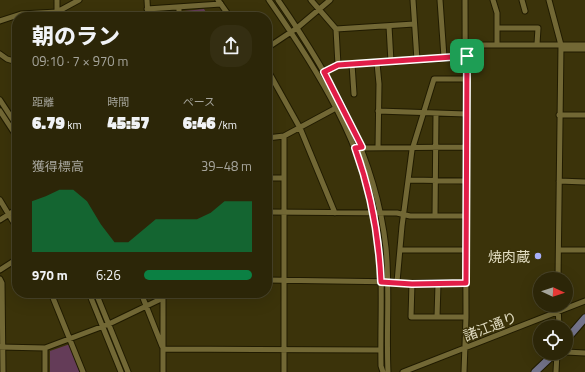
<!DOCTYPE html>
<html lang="ja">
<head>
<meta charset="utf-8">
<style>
  body { margin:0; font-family:"Titillium Web","Noto Sans JP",sans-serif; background:#342e12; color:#f1f3f6; height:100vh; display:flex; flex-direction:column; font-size:15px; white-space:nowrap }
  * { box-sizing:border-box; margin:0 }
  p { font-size:13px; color:#a6a59c }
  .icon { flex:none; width:22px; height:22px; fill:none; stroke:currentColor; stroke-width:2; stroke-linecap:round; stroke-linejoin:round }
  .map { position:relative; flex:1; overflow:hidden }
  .side { position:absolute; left:12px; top:12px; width:260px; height:286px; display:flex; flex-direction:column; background:#2c2608; border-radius:16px; box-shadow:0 4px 16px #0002,0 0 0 1px #484329 }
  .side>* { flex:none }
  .needle { width:26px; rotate:93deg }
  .fabs { position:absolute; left:533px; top:272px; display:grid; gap:8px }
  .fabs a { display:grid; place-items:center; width:40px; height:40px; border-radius:50%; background:#2c2608; box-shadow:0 4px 16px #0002,0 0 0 1px #484329; font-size:20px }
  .pin { position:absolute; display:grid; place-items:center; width:34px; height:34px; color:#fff; margin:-17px; border-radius:8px; box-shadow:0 2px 6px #0006 }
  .round { display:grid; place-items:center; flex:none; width:42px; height:42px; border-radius:16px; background:#342e12 }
  .head { display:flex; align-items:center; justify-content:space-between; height:68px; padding:0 20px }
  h1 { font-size:22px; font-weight:800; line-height:30px }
  .metrics { display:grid; grid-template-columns:repeat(3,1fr); gap:6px; height:68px; padding:4px 20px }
  .metrics div { display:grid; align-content:center }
  .metrics b { font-size:17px; font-weight:800 }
  .metrics small { font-size:11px; font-weight:400 }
  .metrics p { font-size:11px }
  .chart { height:112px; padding:8px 20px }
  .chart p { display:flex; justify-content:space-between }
  .chart svg { width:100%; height:72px; margin-top:4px; fill:#0b8043; opacity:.7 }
  ul { padding:0 20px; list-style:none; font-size:13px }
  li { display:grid; grid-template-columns:64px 48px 1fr; align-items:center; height:30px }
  li i { height:10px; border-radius:5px; background:#0b8043 }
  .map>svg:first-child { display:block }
</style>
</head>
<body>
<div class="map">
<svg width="585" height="372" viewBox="0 0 585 372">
  <rect width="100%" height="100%" fill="#3b330a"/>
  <path fill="#643c58" d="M204,9L209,17H182L181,12L184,11Z
    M70,344L81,372H50V351Z"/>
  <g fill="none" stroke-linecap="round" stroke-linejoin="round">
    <g stroke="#201b01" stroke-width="7">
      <path id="minor" d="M147,0L148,17
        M218,0L230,17
        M269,0C317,69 365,145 377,229C384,274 380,321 381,366L383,372
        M278,0C330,75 376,156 386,248C390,289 386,331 388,372
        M311,0L336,29L338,65
        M413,0L417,60
        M440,0L444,57
        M493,0L497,13V45
        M522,0L525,11
        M549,0L561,45L558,279
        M179,8V17
        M147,9L221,4
        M57,17V0
        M0,21L21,14L57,12L79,0
        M389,26L391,62
        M497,28H538L537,44
        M336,29L414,24
        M467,45H585
        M267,48L297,28L330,0
        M561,49H585
        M0,54L7,59L17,62
        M377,63L467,57
        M352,64L354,94
        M267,69L300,128L335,213
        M324,73L338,65L377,63L379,84L378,147
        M0,100L17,126
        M0,111L17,137
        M378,111L466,114
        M559,115H585
        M267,138L284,136L336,108
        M359,148L466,147
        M267,178H284
        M409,180L466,181
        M559,181L585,182
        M0,200L17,228
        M267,212L397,213L410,216H466
        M435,216L436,113
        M0,220L17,209
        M401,250H466
        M559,250H585
        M0,270L17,259
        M0,279L2,283L3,372
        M267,280L466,283
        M397,282L402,226L412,150L434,79H467
        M412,283L411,317H466
        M51,293L83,372
        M89,293L121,372
        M96,293L128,372
        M141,293L162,346
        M558,305L559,327
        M437,317L438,284
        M0,347L45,348L109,324L163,298V293
        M45,348V372
        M163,349L380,350
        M566,352L585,353
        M163,372V298
        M284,372V136
        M403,372L585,301
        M464,372L466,317L465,0
        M556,372L557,353"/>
    </g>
    <g stroke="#201b01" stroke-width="9">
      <path id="major" d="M566,340L585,318
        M535,372L555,353"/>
    </g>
    <use href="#minor" stroke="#726835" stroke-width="5"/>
    <use href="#major" stroke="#73738a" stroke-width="7"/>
  </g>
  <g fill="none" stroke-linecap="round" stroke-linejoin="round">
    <g stroke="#fff" stroke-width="8">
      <path id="route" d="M467,56L466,283L412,284L381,282C379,235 371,192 355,148L362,147L324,72L338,65Z"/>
    </g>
    <use href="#route" stroke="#e11d48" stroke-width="5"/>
  </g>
  <circle fill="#a8b0fc" stroke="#3b330a" stroke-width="1.5" cx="538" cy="256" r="4"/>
  <g text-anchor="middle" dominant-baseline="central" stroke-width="3" stroke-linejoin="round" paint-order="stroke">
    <g font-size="14" fill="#e1dcc1" stroke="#3b330a" text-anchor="end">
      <text x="530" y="256">焼肉蔵</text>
    </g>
    <g font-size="14" fill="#e1dcc1" stroke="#3b330a">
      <text transform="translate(490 326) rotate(-21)">諸江通り</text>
    </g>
  </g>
</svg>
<div class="fabs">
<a><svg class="needle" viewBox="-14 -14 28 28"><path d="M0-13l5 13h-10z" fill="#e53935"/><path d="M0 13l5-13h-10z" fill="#a6a59c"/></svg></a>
<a><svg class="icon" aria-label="locate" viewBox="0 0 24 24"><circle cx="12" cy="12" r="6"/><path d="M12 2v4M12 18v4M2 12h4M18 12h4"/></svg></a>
</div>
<div class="pin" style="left:467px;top:56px;background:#1e9e55"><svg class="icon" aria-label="arrive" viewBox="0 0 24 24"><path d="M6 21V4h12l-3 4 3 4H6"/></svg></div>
<section class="side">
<div class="head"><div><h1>朝のラン</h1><p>09:10 · 7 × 970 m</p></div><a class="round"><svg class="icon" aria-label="share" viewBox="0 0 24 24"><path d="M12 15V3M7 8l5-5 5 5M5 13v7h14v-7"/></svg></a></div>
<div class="metrics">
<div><p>距離</p><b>6.79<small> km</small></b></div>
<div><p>時間</p><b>45:57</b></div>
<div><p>ペース</p><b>6:46<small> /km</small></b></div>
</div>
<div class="chart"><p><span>獲得標高</span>39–48 m</p>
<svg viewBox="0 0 160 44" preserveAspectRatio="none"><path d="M0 44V13L10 10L20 6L30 6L40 13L50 27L60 38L70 38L80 31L90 24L100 24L110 24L120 24L130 20L140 13L150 13L160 13V44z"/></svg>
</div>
<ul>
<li><b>970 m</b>6:26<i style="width:100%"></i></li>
</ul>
</section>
</div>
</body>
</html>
